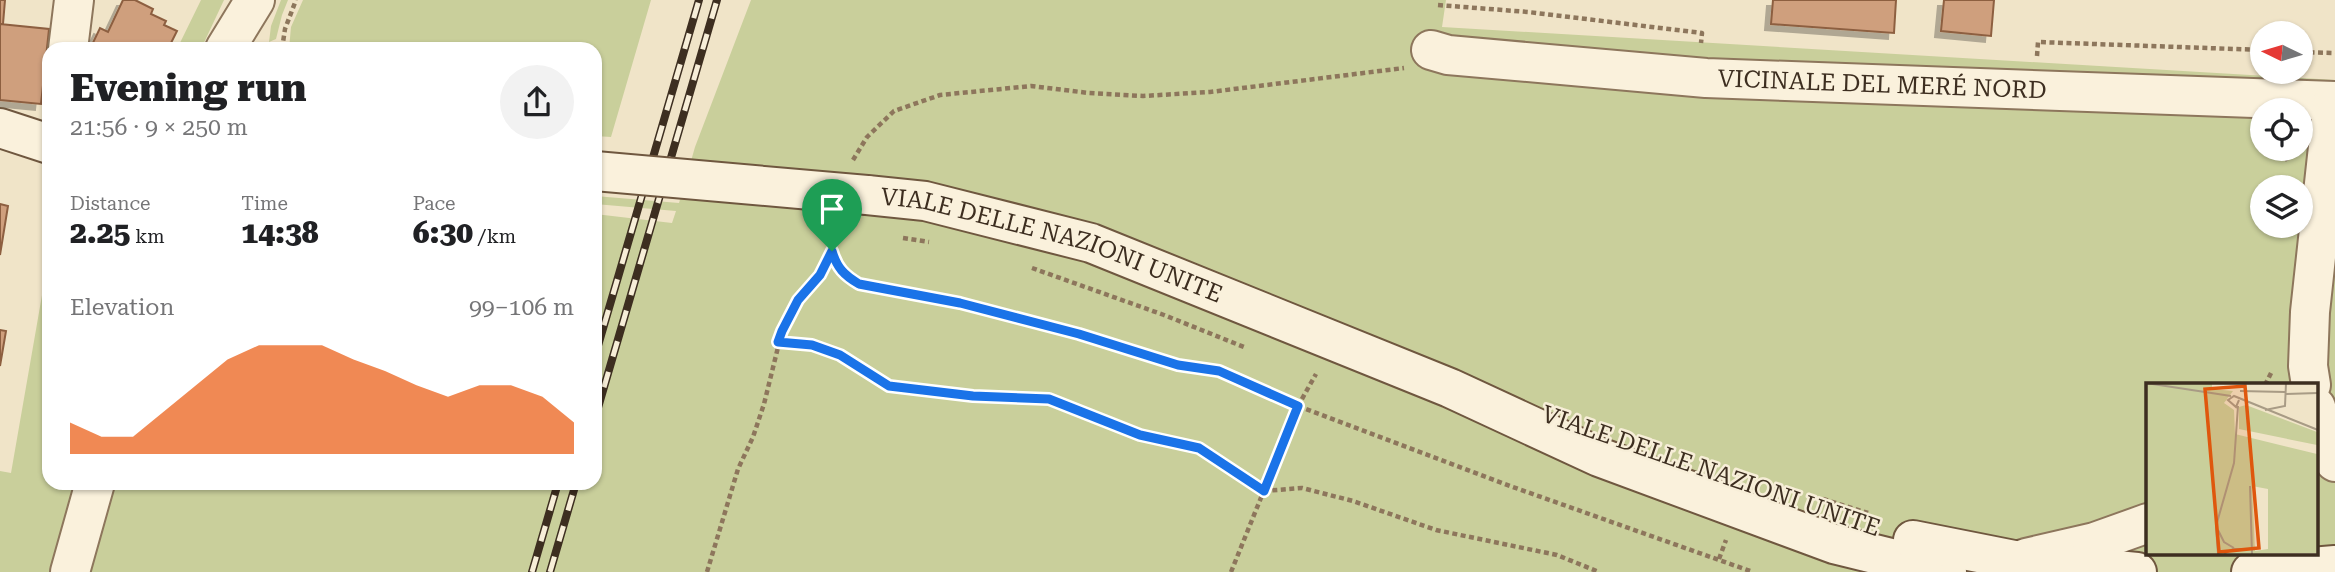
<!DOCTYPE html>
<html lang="en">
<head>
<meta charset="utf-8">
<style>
  body { margin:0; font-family:"Roboto Serif",serif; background:#f2f2f2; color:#202124; height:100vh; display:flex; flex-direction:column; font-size:26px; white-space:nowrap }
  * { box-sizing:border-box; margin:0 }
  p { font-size:23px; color:#757577 }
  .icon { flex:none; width:38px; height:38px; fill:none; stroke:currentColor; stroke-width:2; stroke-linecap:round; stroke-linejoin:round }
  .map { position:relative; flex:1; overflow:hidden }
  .sheet { position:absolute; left:42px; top:42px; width:560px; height:448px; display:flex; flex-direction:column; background:#fff; border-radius:21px; box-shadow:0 2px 5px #0004 }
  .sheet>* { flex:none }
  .needle { width:46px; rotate:275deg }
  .buttons { position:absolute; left:2250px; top:21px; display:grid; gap:14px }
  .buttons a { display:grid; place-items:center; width:63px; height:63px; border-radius:50%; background:#fff; box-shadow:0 2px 5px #0004; font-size:35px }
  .pin { position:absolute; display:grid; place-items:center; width:60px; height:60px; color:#fff; margin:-72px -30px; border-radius:50% 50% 50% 0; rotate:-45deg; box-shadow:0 0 7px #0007 }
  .pin .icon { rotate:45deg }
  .round { display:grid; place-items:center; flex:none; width:74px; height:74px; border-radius:37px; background:#f2f2f2 }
  .summary { display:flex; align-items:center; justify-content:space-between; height:119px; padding:0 28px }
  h1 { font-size:38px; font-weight:800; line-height:52px }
  .figures { display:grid; grid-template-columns:repeat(3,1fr); gap:10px; height:119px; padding:7px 28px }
  .figures div { display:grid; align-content:center }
  .figures b { font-size:30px; font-weight:800 }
  .figures small { font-size:19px; font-weight:400 }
  .figures p { font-size:19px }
  .chart { height:196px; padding:14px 28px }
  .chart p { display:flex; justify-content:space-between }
  .chart svg { width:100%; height:126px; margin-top:7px; fill:#ea580c; opacity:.7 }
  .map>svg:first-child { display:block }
</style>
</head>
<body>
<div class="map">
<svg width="2335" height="572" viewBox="0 0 2335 572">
  <defs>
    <filter id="shadow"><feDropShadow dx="-6" dy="6" stdDeviation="0" flood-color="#0004"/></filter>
  </defs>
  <rect width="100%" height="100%" fill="#f0e4c8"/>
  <path fill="#c9cf9b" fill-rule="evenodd" d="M201,0H224L201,49H177Z
    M281,0H288L282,15L276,39L269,42L271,26Z
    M303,0H651L611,137L595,136V49H289L291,27Z
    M751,0H1446L1442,27L2335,80V572H0V471L11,473L49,255V483H595V214L672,223L676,211L595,204V196L679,203L695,147ZM2263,110H2301V149H2263ZM2263,187H2301V226H2263ZM2148,385H2316V553H2148Z"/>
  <path fill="#cf9f7d" stroke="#8d5f41" stroke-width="2" filter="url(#shadow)" d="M0,0H5L3,24H0Z
    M123,0H135L153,9L151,14L166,21L164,25L177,31L168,49H90L100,28L108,32Z
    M1773,0H1896L1894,33L1771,24Z
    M1944,0H1994L1991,36L1941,31Z
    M0,24L49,29L41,104L0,100Z
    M0,204L8,206L0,255Z
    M0,330L6,331L0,366Z"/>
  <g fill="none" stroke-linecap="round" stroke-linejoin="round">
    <g stroke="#8d765c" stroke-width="42">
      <g id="street">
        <path d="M68,49L74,0"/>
        <path d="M225,49L255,0"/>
        <path id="s1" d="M1431,50L1448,55L1706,78L2335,101"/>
        <path d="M2311,385L2308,366L2310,312L2333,101"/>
        <path d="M2316,407L2327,446L2335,462"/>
        <path d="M2026,558L2095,542L2148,523"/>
        <path d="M70,572L95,483"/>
      </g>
    </g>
    <g stroke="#6f573f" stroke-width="42">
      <g id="secondary">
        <path d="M0,128L49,144"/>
        <path id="s2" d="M867,195L925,201L1091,243L1450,388L1599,457L1834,544L1947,572"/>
        <path d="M1913,540L2014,560L2137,572"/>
        <path d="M2251,572L2335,565"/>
      </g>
    </g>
    <path stroke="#8d765c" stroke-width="4.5" stroke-dasharray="5 3.5" stroke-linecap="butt" d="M1438,5L1528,12L1702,33L1701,43
      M282,49L285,29L296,0
      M2301,52L2335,53
      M2037,56L2038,42L2263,50
      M2281,149L2289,163
      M853,160L867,137L894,111L940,95L1031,86L1089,93L1143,96L1210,92L1404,68
      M903,238L929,242
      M832,251C837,268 844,275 859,284L960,303L1079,334L1178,365L1219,371L1298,406L1510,486L1753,572
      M1032,268L1164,315L1244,347
      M778,342L812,345L840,355L889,386L973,395L1049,399L1140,435L1199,448L1264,491L1302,488L1353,501L1436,530L1557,555L1599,572
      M2265,385L2272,371
      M1823,499L1868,513
      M1719,559L1726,540
      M707,572L738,469L753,437L764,404L782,331L798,300L820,275L831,251
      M1231,572L1298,406L1316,374"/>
    <use href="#street" stroke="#faf1dc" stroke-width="38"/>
    <use href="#secondary" stroke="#faf1dc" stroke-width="38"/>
    <g stroke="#3d2e20" stroke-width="8">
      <path id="rail" d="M595,356L699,0
        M595,418L717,0
        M532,572L558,483
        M550,572L576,483"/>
    </g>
    <use href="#rail" stroke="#f7eed8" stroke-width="5" stroke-dasharray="16" stroke-linecap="butt"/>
    <g stroke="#6f573f" stroke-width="42" stroke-linecap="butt">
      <path id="secondary-bridge" d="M595,171L867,195"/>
    </g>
    <use href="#secondary-bridge" stroke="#faf1dc" stroke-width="38"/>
  </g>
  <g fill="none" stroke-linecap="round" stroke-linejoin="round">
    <g stroke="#fff" stroke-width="14">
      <path id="route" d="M832,251C837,268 844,275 859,284L960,303L1079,334L1178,365L1219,371L1298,406L1264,491L1199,448L1140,435L1049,399L973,396L889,386L840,355L812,345L778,342L782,331L798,300L820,275Z"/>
    </g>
    <use href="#route" stroke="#1a73e8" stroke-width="9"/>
  </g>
  <g text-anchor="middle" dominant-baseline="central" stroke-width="5" stroke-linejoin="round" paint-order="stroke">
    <g font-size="24" fill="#3d2e20" stroke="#f7eed8">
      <text stroke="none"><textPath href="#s1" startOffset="453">VICINALE DEL MERÉ NORD</textPath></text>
      <text stroke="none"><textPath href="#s2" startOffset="192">VIALE DELLE NAZIONI UNITE</textPath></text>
      <text transform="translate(1711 471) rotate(19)">VIALE DELLE NAZIONI UNITE</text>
    </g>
  </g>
  <g transform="translate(2146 383)">
    <rect width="172" height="172" fill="#f0e4c8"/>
    <path d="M66,0V6L87,8L78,20L88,27L89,51L171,71V170L0,171V1ZM106,103L122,106V166L109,168ZM100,22L171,49V62L93,46V24Z" fill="#c9cf9b" fill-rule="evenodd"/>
    <path fill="none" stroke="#a89b85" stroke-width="2" d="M0,0L85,13M94,8L139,9M139,11L172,10M93,17L90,24L82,17L88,13L172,47M119,27L139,23L140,0M104,103L106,171M72,147L78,159L88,165M72,171L70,143L88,80L92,23M78,171L87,166H106"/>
    <path fill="#df570d" fill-opacity="0.15" stroke="#df570d" stroke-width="3.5" d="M99,3L113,165L73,169L59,6Z"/>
    <rect width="172" height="172" fill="none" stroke="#3d2e20" stroke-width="3.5"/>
  </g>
</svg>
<div class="buttons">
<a><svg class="needle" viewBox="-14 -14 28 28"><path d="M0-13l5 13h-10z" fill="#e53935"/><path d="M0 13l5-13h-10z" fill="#757577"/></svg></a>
<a><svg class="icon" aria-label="locate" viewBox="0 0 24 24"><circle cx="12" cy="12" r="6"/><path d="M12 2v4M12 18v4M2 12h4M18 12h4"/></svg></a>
<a><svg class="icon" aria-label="layers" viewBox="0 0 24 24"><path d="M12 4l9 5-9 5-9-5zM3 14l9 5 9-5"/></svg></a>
</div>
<div class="pin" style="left:832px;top:251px;background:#1e9e55"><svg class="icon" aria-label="arrive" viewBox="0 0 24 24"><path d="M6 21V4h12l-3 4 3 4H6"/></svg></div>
<section class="sheet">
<div class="summary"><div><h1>Evening run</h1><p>21:56 · 9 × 250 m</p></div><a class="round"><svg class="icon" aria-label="share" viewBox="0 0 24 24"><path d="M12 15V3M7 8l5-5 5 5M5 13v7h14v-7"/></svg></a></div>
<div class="figures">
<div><p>Distance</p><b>2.25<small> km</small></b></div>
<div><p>Time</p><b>14:38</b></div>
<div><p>Pace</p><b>6:30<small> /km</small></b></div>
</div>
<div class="chart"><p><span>Elevation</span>99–106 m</p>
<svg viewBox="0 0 160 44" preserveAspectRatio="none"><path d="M0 44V33L10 38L20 38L30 29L40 20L50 11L60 6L70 6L80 6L90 11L100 15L110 20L120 24L130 20L140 20L150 24L160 33V44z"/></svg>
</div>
</section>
</div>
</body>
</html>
